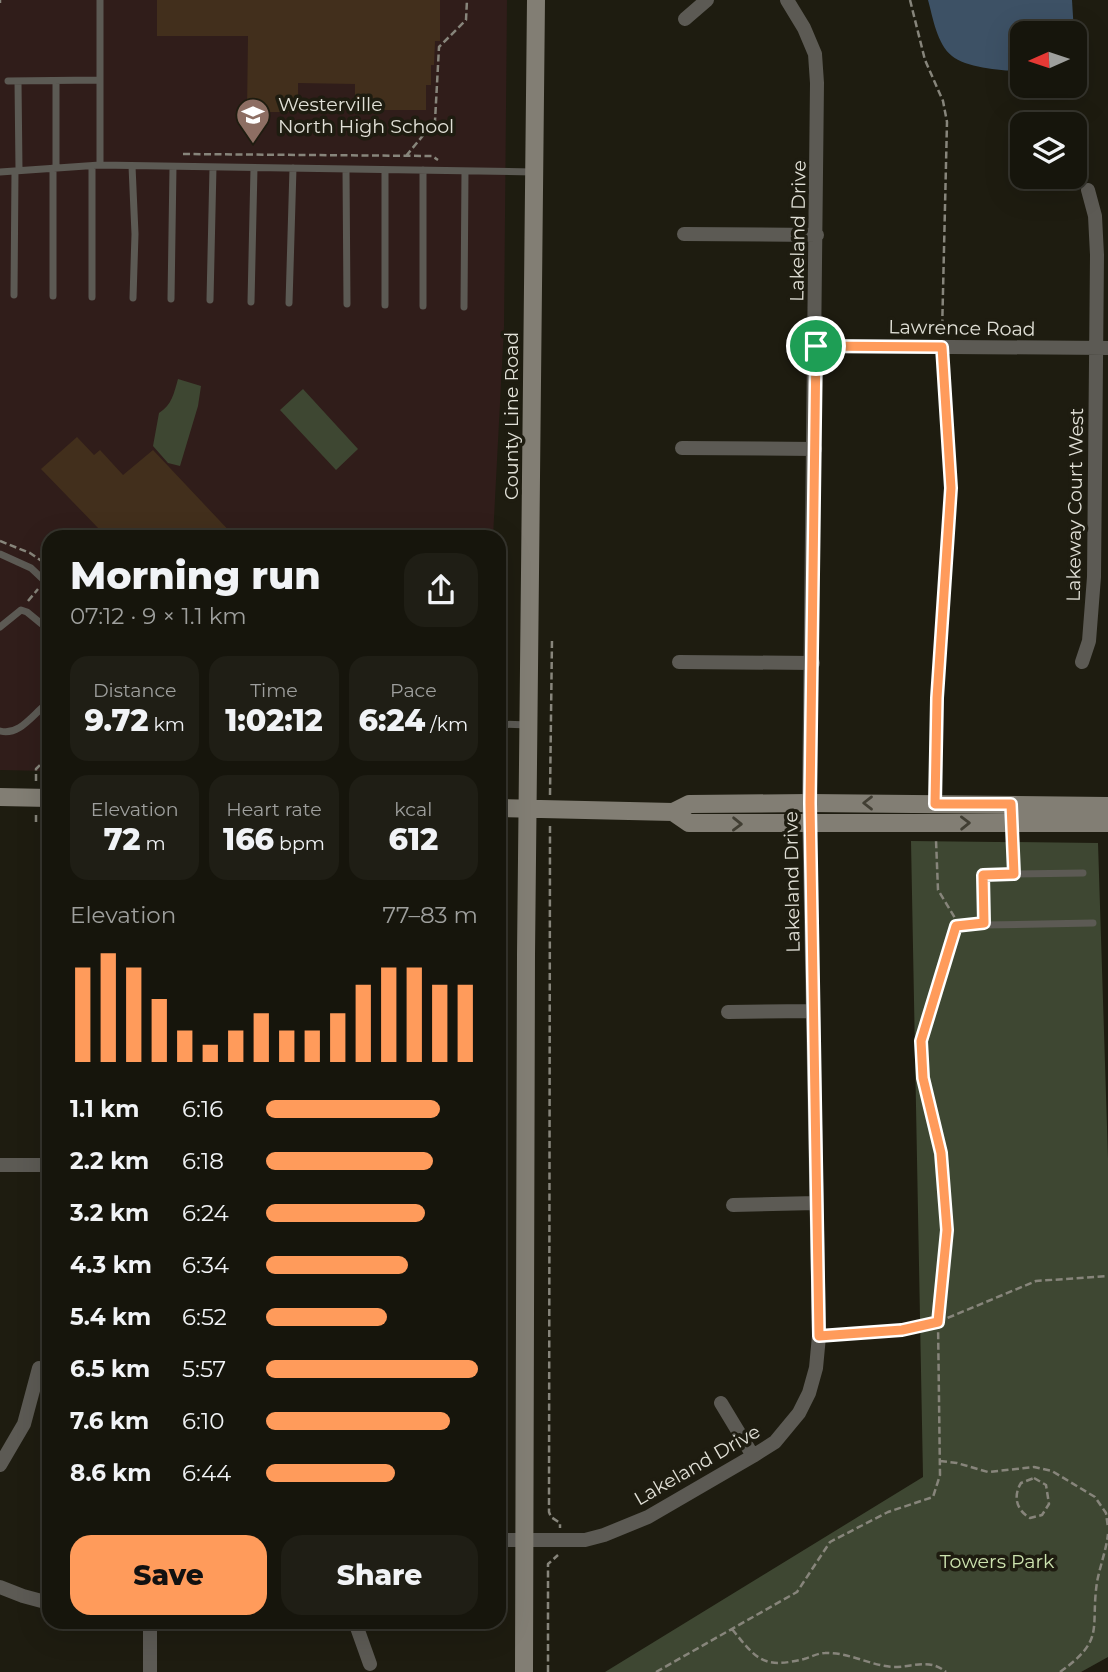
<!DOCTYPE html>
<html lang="en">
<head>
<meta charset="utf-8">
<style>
  body { margin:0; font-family:Montserrat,sans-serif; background:#1f1e15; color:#f1f3f6; height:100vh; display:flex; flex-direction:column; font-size:26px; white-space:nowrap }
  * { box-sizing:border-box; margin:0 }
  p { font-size:23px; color:#9e9f9d }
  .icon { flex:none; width:38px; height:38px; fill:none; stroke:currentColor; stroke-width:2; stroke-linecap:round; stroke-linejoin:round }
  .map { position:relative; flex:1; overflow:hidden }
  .panel { position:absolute; left:42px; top:530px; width:464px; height:1099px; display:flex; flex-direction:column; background:#16150c; border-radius:21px; box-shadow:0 7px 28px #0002,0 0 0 2px #35342d }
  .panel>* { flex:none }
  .needle { width:46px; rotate:267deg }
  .tools { position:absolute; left:1010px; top:21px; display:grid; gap:14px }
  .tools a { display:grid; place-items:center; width:77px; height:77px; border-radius:14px; background:#16150c; box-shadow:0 7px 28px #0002,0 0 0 2px #35342d; font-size:35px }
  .pin { position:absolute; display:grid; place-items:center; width:60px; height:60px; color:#fff; margin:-30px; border:4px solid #fff; border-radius:50%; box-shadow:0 2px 7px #0007 }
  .round { display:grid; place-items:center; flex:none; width:74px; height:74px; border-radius:21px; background:#1f1e15 }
  .head { display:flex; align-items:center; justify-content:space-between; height:119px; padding:0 28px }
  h1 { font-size:38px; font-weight:800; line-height:52px }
  .metrics { display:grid; grid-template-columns:repeat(3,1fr); gap:10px; height:119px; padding:7px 28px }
  .metrics div { display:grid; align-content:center; border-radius:18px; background:#1f1e15; text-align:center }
  .metrics b { font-size:30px; font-weight:800 }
  .metrics small { font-size:19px; font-weight:400 }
  .metrics p { font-size:19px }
  .chart { height:196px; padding:14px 28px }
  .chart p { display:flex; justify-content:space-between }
  .chart svg { width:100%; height:126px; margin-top:7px; stroke:#ff9b5b; stroke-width:6 }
  .primary-button { display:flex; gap:14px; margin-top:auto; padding:14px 28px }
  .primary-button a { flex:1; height:80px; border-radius:21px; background:#ff9b5b; color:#111; font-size:28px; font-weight:800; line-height:80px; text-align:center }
  .primary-button a+a { background:#1f1e15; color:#f1f3f6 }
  ul { padding:0 28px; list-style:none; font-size:23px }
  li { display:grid; grid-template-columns:112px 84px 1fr; align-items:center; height:52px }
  li i { height:18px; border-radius:9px; background:#ff9b5b }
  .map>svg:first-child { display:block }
</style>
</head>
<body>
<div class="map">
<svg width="1108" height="1672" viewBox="0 0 1108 1672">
  <rect width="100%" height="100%" fill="#1e1c10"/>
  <path fill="#301d1a" d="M0,0H507L504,327L493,537H49V771L0,770Z"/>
  <path fill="#3e4732" d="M178,379L201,386L198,406L180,466L168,463L153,446L159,413C172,405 174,393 178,379Z
    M303,389L358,449L336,470L280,410Z
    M911,841L1098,843L1108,1158V1657L1081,1672H605L923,1477Z"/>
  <path fill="#3d5165" d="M928,0H1072L1074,33H1022V71C1004,71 966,68 952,56C937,44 933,18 928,0Z"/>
  <path fill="#422f1c" d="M157,0H440V41H435L434,65H431V85H426V110H355V84L298,83V112H247L248,36H157Z
    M77,437L94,455L100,450L123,475L153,450L235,537H95L101,531L41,469Z"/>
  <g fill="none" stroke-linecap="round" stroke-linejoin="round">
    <path stroke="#87857b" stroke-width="2.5" stroke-dasharray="7 3.5" stroke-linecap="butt" d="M910,0L925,60L943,101L947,122L942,334
      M0,3V0
      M183,154L432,156L438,160
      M406,156L435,121L439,47L466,20L467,0
      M87,537L94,531
      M0,541L30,553L49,566
      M28,601L38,589
      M36,781V769L49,756
      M935,788L937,698L951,488L943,361
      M550,795L552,639
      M36,822V813
      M550,826L549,1512L551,1517L560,1523V1528
      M956,926L974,924
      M834,1335L902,1330L938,1322L1036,1281L1108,1276
      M940,1461L957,1463L988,1472L1034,1467L1052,1471L1095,1497L1106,1513L1108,1528
      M1034,1478L1046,1485L1049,1504L1042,1515L1030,1518C1016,1510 1013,1496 1021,1483Z
      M732,1629C757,1660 763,1669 804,1659C811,1657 818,1653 825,1653C849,1652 871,1666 894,1667C914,1667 929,1658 946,1672
      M548,1672V1564L558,1555
      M656,1672L797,1592L830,1542L888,1512L933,1497L940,1475L938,1322L947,1230L941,1153L923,1078L921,1041L956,926L955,918L938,890L936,840
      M1060,1672C1106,1639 1090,1630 1097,1582C1100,1566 1106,1551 1108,1534"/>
    <path stroke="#5c5a54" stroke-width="7" d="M100,0V165
      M8,81L98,80
      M18,81L19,170
      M132,166L135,234L133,298
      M56,168V81
      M346,169L347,304
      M423,170V306
      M0,172L100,165L534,172
      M14,295L15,171
      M53,296V168
      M92,297V166
      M171,299L173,167
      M210,300L213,167
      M251,302L254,168
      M289,303L293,168
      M385,305V170
      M464,307L465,171
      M0,554L31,568L49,585
      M0,627L21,610L27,612L49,630
      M49,701L44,706L49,712
      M499,724L528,725
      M0,731C18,736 31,717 44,706
      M1012,823L1014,874L1083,873
      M1014,874L983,875L984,925L1093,923"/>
    <path stroke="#5c5a54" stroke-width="14" d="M685,19L707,0
      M684,234L817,235
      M816,346L1108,348
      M682,448L815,449
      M679,662L813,663
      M1082,662L1089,641L1094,577L1097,255L1095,216L1088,190
      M728,1012L813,1011
      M0,1165H49
      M733,1205L816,1203
      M721,1403L753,1456
      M0,1465L24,1424L39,1368
      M499,1540H585L604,1535L648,1517L753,1456L775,1442L799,1413L809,1393L816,1368L819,1336L809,803L817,83L815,54L804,28L787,0
      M0,1587L23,1596L49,1603
      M355,1622L370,1664
      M150,1672V1622"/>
    <path stroke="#827e74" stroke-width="18" d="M0,797L49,798
      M499,808L673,812L689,804L809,803L1108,806
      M673,812L689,823H1108
      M524,1672L526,955L536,0"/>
  </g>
  <defs><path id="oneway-chevron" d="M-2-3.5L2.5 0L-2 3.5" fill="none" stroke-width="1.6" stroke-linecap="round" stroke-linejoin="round" transform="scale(1.75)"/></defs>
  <g stroke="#413e33">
    <use href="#oneway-chevron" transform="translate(868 803) rotate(-180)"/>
    <use href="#oneway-chevron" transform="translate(965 823) rotate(-1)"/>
    <use href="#oneway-chevron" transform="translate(737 824) rotate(1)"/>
  </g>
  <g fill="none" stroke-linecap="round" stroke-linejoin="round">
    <g stroke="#fff" stroke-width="14">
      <path id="route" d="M816,346L942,347L951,488L937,698L935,804H1011L1014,874L983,875L984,923L956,926L921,1041L923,1078L941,1153L947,1230L938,1322L902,1330L819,1336L810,803Z"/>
    </g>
    <use href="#route" stroke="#ff9b5b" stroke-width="9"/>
  </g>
  <defs>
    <g id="school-pin" transform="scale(1.75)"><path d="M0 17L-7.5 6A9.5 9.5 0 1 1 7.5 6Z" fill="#8d6e63" stroke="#1e1c10"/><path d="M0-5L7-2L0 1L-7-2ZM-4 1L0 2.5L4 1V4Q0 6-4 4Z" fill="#fff"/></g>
  </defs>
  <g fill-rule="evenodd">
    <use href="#school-pin" x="253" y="115"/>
  </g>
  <g text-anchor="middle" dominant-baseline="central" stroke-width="7" stroke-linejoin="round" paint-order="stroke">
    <g font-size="19" fill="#e1e0d7" stroke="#1e1c10" text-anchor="start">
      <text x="278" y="104">Westerville<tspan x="278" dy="22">North High School</tspan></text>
    </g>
    <g font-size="19" fill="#e1e0d7" stroke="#1e1c10">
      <text transform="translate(798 231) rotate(-89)">Lakeland Drive</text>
      <text transform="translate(962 328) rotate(1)">Lawrence Road</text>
      <text transform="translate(511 416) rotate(-90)">County Line Road</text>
      <text transform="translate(1075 505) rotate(-89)">Lakeway Court West</text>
      <text transform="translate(792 882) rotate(-91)">Lakeland Drive</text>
      <text transform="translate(697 1465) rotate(-30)">Lakeland Drive</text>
    </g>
    <g font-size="19" fill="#cde3af" stroke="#1e1c10">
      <text x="997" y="1561">Towers Park</text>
    </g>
  </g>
</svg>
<div class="tools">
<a><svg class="needle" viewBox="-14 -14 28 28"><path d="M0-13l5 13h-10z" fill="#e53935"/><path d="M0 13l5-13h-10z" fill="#9e9f9d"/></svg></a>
<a><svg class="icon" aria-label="layers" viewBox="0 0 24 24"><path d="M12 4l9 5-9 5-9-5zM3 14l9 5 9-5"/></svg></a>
</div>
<div class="pin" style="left:816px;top:346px;background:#1e9e55"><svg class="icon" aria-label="arrive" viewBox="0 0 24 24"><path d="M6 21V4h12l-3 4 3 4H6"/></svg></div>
<section class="panel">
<div class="head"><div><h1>Morning run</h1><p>07:12 · 9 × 1.1 km</p></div><a class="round"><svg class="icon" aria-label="share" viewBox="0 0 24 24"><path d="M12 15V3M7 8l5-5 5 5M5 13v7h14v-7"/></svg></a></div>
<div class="metrics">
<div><p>Distance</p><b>9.72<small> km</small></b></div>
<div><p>Time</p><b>1:02:12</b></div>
<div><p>Pace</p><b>6:24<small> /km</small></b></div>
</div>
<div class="metrics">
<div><p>Elevation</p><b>72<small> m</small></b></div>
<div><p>Heart rate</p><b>166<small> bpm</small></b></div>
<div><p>kcal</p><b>612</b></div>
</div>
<div class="chart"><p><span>Elevation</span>77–83 m</p>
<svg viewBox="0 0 160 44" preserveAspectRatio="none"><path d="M5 44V11M15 44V6M25 44V11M35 44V22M45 44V33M55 44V38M65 44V33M75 44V27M85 44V33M95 44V33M105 44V27M115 44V17M125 44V11M135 44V11M145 44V17M155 44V17"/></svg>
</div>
<ul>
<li><b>1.1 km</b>6:16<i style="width:82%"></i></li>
<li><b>2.2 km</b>6:18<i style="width:79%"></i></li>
<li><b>3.2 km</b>6:24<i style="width:75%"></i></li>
<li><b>4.3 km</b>6:34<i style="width:67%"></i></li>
<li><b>5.4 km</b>6:52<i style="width:57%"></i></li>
<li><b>6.5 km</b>5:57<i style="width:100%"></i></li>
<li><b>7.6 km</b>6:10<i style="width:87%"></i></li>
<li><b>8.6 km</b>6:44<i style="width:61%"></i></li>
</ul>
<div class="primary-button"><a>Save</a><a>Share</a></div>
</section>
</div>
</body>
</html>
